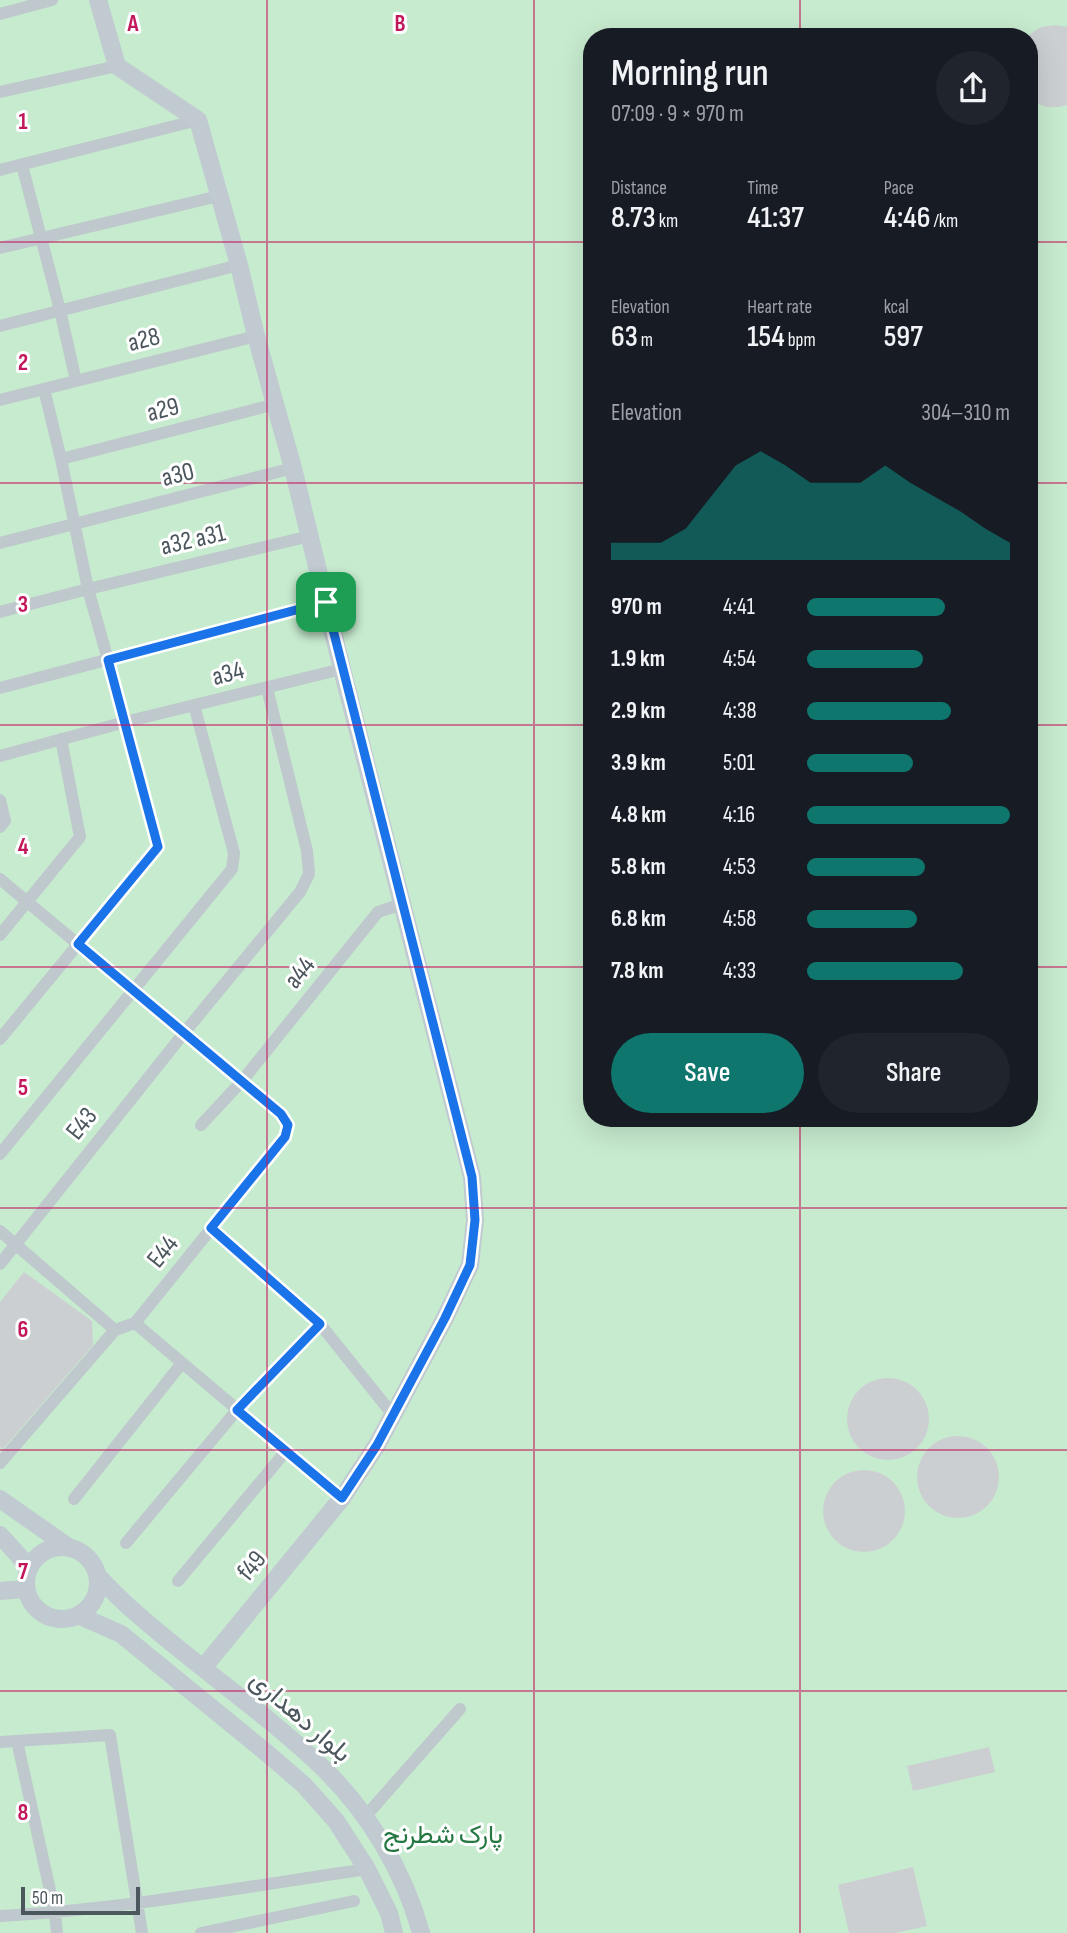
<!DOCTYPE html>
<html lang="en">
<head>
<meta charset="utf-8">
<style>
  body { margin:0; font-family:"Sofia Sans Condensed",Vazirmatn,sans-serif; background:#20242c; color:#f1f3f6; height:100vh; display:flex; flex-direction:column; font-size:26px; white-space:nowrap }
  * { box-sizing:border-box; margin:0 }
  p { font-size:23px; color:#9ea1a6 }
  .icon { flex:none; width:38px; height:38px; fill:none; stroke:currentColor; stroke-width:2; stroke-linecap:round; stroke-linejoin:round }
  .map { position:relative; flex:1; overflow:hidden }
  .details { position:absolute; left:583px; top:28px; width:455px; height:1099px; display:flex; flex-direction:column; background:#171b24; border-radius:28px; box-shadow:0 7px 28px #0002 }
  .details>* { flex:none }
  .scale { position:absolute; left:21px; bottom:18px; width:119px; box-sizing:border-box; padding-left:7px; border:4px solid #4c575d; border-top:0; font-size:19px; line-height:24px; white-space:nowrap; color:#4c575d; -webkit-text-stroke:5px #fff; paint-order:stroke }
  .pin { position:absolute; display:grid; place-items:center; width:60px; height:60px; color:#fff; margin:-30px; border-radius:14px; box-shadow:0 4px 10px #0006 }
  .round { display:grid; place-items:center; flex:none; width:74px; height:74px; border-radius:37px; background:#20242c }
  .head { display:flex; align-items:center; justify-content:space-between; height:119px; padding:0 28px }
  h1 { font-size:38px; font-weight:600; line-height:52px }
  .figures { display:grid; grid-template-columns:repeat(3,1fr); gap:10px; height:119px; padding:7px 28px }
  .figures div { display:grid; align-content:center }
  .figures b { font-size:30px; font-weight:600 }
  .figures small { font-size:19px; font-weight:400 }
  .figures p { font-size:19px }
  .chart { height:196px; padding:14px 28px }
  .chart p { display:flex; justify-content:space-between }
  .chart svg { width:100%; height:126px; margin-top:7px; fill:#0f766e; opacity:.7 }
  .button { display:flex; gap:14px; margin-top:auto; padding:14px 28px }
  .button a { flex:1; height:80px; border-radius:42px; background:#0f766e; color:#fff; font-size:28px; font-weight:600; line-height:80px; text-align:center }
  .button a+a { background:#20242c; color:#f1f3f6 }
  ul { padding:0 28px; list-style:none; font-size:23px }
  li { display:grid; grid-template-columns:112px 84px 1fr; align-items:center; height:52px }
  li i { height:18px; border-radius:9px; background:#0f766e }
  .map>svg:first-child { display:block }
</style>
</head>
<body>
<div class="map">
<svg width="1067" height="1933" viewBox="0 0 1067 1933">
  <rect width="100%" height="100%" fill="#f4f2f2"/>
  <path fill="#c7ebcf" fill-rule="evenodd" d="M0,0H1067V1933H0ZM592,37H1029V1118H592Z"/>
  <path fill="#cccfd2" d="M1055,25L1067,27V105L1059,107H1046L1034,102L1029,98V37H1026L1041,27Z
    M24,1272L92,1321L93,1345L3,1449L0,1447V1302Z
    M847 1419a41 41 0 1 1 82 0a41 41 0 1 1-82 0Z
    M917 1477a41 41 0 1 1 82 0a41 41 0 1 1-82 0Z
    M823 1511a41 41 0 1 1 82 0a41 41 0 1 1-82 0Z
    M989,1747L995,1772L913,1791L907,1766Z
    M913,1867L927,1926L895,1933H849L838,1885Z"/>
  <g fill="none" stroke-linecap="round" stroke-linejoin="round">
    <path stroke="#bfc8cc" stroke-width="12" d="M0,14L52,0
      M0,92L117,66
      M22,165L60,310L76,381
      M0,170L198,120
      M0,248L219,196
      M0,326L239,265
      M0,400L256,336
      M61,459L276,404
      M0,543L293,468
      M0,612L88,589L310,536
      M0,688L326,602
      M0,756L125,722L342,669
      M0,800L5,821L0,827
      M0,879L281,1114L288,1125L285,1137L135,1323L115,1330
      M0,935L80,837L61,739
      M0,1039L158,847L108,660L88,589L61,459L44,389
      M201,1125L242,1081L378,912L402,904
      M0,1154L232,869L234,853L194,705
      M211,1228L320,1324L393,1415
      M0,1231L115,1330
      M0,1264L184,1033L300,892L309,874L307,851L267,688
      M135,1323L342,1498
      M0,1463L115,1330
      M74,1499L182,1363
      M126,1543L237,1410L320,1324
      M178,1581L286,1451
      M17,1741L55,1913L57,1933
      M0,1742L110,1735L142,1933
      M364,1818L460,1709
      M0,1916C123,1909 245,1887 367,1869
      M201,1933L354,1901"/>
    <path stroke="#c0cad0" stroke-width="18" d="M98,0L117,66L198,120L239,265L256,336L293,468L342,669L472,1177L475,1220L470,1265L445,1318L377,1445L342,1498L203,1668
      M0,1499L67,1546
      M0,1535L29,1567
      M26 1583a36 36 0 1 1 72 0a36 36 0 1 1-72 0Z
      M98,1576C110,1589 123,1602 136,1613C196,1666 263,1711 321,1766C368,1811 404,1871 421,1933
      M0,1591L25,1589
      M78,1615L121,1634L268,1754L304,1785L336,1821L367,1869L389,1913L394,1933"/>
  </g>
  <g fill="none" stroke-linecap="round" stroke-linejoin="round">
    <g stroke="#fff" stroke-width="14">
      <path id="route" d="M326,602L472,1177L475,1220L470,1265L445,1318L377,1445L342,1498L237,1410L320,1324L211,1228L285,1137L288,1125L281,1114L78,944L158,847L108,660Z"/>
    </g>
    <use href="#route" stroke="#1a73e8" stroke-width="9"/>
  </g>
  <path fill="none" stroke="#c2185b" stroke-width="2" stroke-opacity="0.55" d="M267,0V1933M534,0V1933M800,0V37M0,242H592M1029,242H1067M0,483H592M1029,483H1067M0,725H592M1029,725H1067M0,967H592M1029,967H1067M800,1118V1933M0,1208H1067M0,1450H1067M0,1691H1067"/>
  <g text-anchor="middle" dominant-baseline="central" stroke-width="6" stroke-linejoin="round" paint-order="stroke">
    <g font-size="26" fill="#4c575d" stroke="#fff">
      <text transform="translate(144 340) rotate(-14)">a28</text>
      <text transform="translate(163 410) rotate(-14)">a29</text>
      <text transform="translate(178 475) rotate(-14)">a30</text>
      <text transform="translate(193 540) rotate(-13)">a32 a31</text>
      <text transform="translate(228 674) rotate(-14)">a34</text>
      <text transform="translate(300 973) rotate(-51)">a44</text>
      <text transform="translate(82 1124) rotate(-51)">E43</text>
      <text transform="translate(163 1252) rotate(-51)">E44</text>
      <text transform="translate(252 1566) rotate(-51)">f49</text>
      <text transform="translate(300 1717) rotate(41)">بلوار دهداری</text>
    </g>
    <g font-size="26" fill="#247741" stroke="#fff">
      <text x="443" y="1835">پارک شطرنج</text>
    </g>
  </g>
  <g font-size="23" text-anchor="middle" font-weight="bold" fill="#c2185b" stroke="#fff" stroke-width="6" stroke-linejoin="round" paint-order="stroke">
    <text x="133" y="31">A</text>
    <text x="400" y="31">B</text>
    <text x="23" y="129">1</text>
    <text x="23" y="370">2</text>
    <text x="23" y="612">3</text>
    <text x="23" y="854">4</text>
    <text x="23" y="1095">5</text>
    <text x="23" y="1337">6</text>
    <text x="23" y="1579">7</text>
    <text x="23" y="1820">8</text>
  </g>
</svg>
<div class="scale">50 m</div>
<div class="pin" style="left:326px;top:602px;background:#1e9e55"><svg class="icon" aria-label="arrive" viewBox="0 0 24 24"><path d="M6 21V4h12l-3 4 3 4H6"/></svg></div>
<section class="details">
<div class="head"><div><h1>Morning run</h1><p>07:09 · 9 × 970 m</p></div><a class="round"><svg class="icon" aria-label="share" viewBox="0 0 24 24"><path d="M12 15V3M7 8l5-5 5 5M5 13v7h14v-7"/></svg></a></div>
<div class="figures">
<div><p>Distance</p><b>8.73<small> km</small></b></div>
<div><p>Time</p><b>41:37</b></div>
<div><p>Pace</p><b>4:46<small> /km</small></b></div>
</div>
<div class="figures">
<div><p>Elevation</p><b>63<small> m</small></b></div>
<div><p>Heart rate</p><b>154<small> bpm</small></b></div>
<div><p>kcal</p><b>597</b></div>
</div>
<div class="chart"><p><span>Elevation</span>304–310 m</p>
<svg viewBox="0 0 160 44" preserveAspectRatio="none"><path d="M0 44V38L10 38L20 38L30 33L40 22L50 11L60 6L70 11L80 17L90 17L100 17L110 11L120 17L130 22L140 27L150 33L160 38V44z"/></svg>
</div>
<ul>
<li><b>970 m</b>4:41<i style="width:68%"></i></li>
<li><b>1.9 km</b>4:54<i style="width:57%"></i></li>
<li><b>2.9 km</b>4:38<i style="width:71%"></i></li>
<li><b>3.9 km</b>5:01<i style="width:52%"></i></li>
<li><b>4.8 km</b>4:16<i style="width:100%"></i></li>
<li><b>5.8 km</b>4:53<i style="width:58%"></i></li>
<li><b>6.8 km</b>4:58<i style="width:54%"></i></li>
<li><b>7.8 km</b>4:33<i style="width:77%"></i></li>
</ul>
<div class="button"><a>Save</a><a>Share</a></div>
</section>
</div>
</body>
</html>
